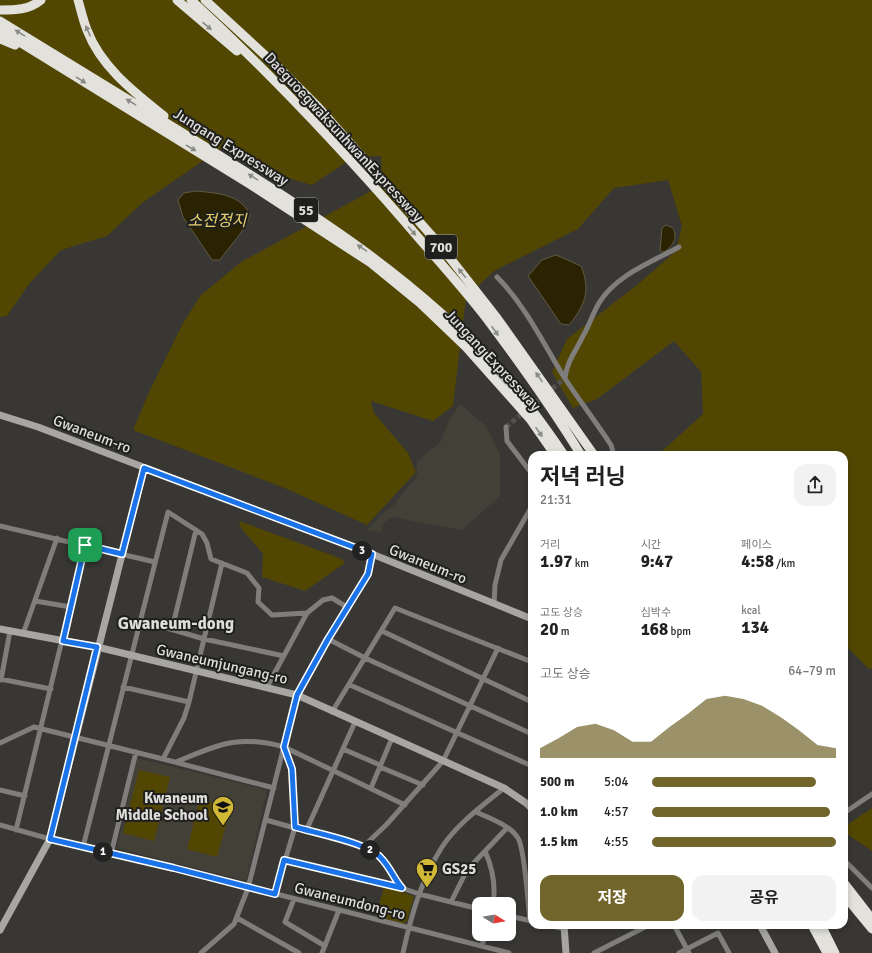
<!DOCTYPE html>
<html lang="ko">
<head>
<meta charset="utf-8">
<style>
  body { margin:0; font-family:Signika,"Noto Sans KR",sans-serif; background:#f2f2f2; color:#222; height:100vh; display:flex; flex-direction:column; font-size:15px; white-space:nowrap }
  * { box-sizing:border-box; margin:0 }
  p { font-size:13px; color:#767676 }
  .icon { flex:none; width:22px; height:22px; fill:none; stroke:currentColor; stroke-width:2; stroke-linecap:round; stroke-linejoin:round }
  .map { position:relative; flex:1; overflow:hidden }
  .panel { position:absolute; left:528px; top:451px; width:320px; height:478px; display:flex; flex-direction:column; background:#fff; border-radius:12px; box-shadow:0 2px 6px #0003 }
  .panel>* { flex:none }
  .needle { width:26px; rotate:101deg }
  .controls { position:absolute; left:472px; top:897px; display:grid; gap:8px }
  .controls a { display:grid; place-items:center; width:44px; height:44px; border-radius:8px; background:#fff; box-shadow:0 2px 6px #0003; font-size:20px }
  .pin { position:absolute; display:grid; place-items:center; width:34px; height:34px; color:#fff; margin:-17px; border-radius:8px; box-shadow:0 2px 6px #0006 }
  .km { position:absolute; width:20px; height:20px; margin:-10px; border-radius:50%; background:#222; color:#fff; font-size:11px; line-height:20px; text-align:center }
  .round { display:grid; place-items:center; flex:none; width:42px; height:42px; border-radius:12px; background:#f2f2f2 }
  .summary { display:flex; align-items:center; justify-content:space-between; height:68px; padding:0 12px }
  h1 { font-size:22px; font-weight:700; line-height:30px }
  .stats { display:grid; grid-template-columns:repeat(3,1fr); gap:6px; height:68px; padding:4px 12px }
  .stats div { display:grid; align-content:center }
  .stats b { font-size:17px; font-weight:700 }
  .stats small { font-size:11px; font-weight:400 }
  .stats p { font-size:11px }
  .chart { height:112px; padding:8px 12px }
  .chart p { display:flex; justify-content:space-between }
  .chart svg { width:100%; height:72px; margin-top:4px; fill:#71652b; opacity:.7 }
  .button { display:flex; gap:8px; margin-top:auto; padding:8px 12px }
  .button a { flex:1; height:46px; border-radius:12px; background:#71652b; color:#fff; font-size:16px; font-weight:700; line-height:46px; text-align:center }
  .button a+a { background:#f2f2f2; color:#222 }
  ul { padding:0 12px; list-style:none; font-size:13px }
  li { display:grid; grid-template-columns:64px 48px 1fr; align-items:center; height:30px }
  li i { height:10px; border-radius:5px; background:#71652b }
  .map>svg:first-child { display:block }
</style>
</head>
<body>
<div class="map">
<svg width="872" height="953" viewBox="0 0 872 953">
  <rect width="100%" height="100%" fill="#383734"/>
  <path fill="#434137" d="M460,404L486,426L500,455V496L462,530L392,517L383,523L382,532L367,530L381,515L394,505L417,476V461L440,443L449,420Z
    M137,758L267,790L246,881L117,848Z"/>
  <path fill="#524603" d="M0,0H872V668L869,669L844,644V455H635L660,453L703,414L701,372L674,341L597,399L573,408L552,372L567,339L637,285L676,251L682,226L668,180L614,188L578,229L494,271L466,298L453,406L433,421L371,401L374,413L408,453L416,472L367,525L287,489L133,430L150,390L183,323L201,295L241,262L382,185L381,156L354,157L312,185L281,176L230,142L142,203L107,236L61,250L29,284L7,316L0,317Z
    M239,521L342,559L345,563L305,591L262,577L263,554L241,528Z
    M139,770L170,777L154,841L123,833Z
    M200,799L231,808L217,857L187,849Z
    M872,808V851L844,832V827Z
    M384,887L414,896L407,921L403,924L376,916Z"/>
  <path fill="#2a2200" stroke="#605a42" d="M196,191C216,193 241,194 250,215C244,233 230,245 220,260H212L183,217L178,200L184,193Z
    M666,225L673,228C678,238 673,246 664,252L660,251L662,228Z
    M556,255L581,266C591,291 585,305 569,325L561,324L528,276L542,260Z"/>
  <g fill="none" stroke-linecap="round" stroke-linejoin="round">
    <path stroke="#51504d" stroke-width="5" stroke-dasharray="5 2.5" stroke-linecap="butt" d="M506,427L565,378"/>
    <path stroke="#7f7e7c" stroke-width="5" d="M497,277C525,305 543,343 564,377C579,400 596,422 611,445L614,455
      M565,378C567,361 576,351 583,336C589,326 593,313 599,303C616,275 652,262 679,247
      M506,427L507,441L532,474
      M0,526L155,562
      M35,601L71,607
      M494,604L495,585L501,560L532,506
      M140,620L204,639L284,656
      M172,629L196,530
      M382,631L532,702
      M23,634L57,538
      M328,639L365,658L532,734
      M0,679L51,689
      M1,680L10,631
      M350,685L532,766
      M123,687L189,702
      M267,687L307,613
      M332,712L395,608L532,662
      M0,743L34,727L163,759L184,718L189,702L222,563
      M343,749L380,765
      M163,759L274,788
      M176,762C218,745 238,734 284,747L405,805
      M380,767L423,785
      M371,788L392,738
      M0,790L25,796
      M476,812C489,818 510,825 518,838C525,849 528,905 530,921
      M844,813L872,794
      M266,820L363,847L381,856L394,879L402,888L419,894L479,909
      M0,825L50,839L174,868L509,953
      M16,830L85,545
      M306,831L355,722
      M83,847L168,512L202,534L207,543L211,559L247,573L259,588L258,602L272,615L307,613L323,600L332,598L347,607
      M363,847L387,824L443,761L498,648
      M485,851C492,867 496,886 493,904
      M111,854L136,752
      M284,860L401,888
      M844,860L872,888
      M275,894L295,827L292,769L284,748
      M294,899L285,922L325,946
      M451,902L467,870L507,828
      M509,916L532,921
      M237,918L299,953
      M548,925L565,929
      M674,925L689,953
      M482,946L485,934
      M201,953L234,924L248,888L297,695L328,639L368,574L372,554
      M322,953L339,910
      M403,953C411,916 421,880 442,847C457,824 483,805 504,788
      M594,953L649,925
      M679,953L718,933L729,953"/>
    <path stroke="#a7a6a3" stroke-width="7" d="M0,415L38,427L372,554L532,619
      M0,629L97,647L297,695L504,788L526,803L532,809
      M564,925L566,953
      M760,925L775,953
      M0,930L50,839L144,468"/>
    <path stroke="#e2e1dc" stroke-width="9" d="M78,0C81,10 83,20 87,30C101,67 134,92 164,116
      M177,0L237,51
      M191,0C267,70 337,144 405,222C432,254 461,285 487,319C520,363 552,408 581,455
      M205,0L279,68L318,107L439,244L497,318L594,455
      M0,10C15,10 29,10 41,0
      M0,21C70,64 139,106 209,149C314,214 412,276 496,367C521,394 543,424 564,455
      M0,30L251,185L371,263L420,303L466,347L530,419L555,455
      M0,39L15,45
      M844,883L872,919
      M844,895L872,929
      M812,925L827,953
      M821,925L835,953"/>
  </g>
  <defs><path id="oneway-solid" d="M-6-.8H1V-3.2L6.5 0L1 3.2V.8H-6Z"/></defs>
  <g fill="#8a8a86">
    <use href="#oneway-solid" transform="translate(207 26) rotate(40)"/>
    <use href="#oneway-solid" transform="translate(88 31) rotate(-114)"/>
    <use href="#oneway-solid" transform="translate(20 33) rotate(-148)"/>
    <use href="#oneway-solid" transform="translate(81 80) rotate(32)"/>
    <use href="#oneway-solid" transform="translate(131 102) rotate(-149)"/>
    <use href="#oneway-solid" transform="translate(191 148) rotate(31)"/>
    <use href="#oneway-solid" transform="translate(253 177) rotate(-148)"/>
    <use href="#oneway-solid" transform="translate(412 231) rotate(49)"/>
    <use href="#oneway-solid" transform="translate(362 248) rotate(-146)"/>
    <use href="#oneway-solid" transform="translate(462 273) rotate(-129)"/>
    <use href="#oneway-solid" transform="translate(495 331) rotate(54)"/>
    <use href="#oneway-solid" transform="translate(539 377) rotate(-125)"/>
    <use href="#oneway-solid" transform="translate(539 432) rotate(55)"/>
  </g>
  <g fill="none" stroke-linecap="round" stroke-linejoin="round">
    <g stroke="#fff" stroke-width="8">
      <path id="route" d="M144,468L372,554L368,574L328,639L297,695L284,747L292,769L295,827C315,833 369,843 381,858C390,867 394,879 402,888L284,860L275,894L174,868L50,839L97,647L63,641L85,545L122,554Z"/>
    </g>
    <use href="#route" stroke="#1a73e8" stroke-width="5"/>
  </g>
  <defs>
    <g id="school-pin" transform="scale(1.15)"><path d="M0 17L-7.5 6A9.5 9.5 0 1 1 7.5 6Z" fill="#d1b736" stroke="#1f1f1d"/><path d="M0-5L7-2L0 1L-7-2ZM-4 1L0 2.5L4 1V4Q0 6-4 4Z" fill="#111"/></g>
    <g id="supermarket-pin" transform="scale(1.15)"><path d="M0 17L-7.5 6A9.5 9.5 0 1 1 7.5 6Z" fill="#d1b736" stroke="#1f1f1d"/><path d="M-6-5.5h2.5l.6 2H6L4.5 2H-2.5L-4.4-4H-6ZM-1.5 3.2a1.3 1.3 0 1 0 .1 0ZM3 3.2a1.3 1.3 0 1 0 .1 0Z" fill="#111"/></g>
  </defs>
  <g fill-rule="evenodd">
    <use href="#school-pin" x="223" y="807"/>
    <use href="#supermarket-pin" x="427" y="869"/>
  </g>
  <g text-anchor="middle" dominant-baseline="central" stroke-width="4" stroke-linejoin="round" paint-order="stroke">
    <g fill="#1f1f1d" stroke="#a5a4a2" stroke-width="1">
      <rect x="294" y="198" width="24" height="24" rx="3"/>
      <rect x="425" y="235" width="32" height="24" rx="3"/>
    </g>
    <g font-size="14" font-weight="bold" fill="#dedddb">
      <text x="306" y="210">55</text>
      <text x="441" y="247">700</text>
    </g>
    <g font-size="15" fill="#dedddb" stroke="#1f1f1d">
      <text transform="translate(344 137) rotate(47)">Daeguoegwaksunhwan Expressway</text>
      <text transform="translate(231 147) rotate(32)">Jungang Expressway</text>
      <text transform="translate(493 360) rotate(47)">Jungang Expressway</text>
      <text transform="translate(92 434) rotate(21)">Gwaneum-ro</text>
      <text transform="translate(428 564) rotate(22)">Gwaneum-ro</text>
      <text transform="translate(222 664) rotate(13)">Gwaneumjungang-ro</text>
      <text transform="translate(350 901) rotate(14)">Gwaneumdong-ro</text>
    </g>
    <g font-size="15" font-weight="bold" fill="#dedddb" stroke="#1f1f1d" text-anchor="end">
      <text x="208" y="798">Kwaneum<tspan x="208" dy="17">Middle School</tspan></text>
      <text x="442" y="869" text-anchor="start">GS25</text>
    </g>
    <g font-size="16" font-style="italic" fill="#e4d06d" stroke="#1f1f1d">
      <text x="217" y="221">소전정지</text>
    </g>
    <g font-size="17" font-weight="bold" fill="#dedddb" stroke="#1f1f1d">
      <text x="176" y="623">Gwaneum-dong</text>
    </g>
  </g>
</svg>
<div class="controls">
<a><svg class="needle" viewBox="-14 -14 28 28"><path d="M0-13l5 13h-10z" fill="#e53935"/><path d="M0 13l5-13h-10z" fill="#767676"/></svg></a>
</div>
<div class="pin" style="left:85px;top:545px;background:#1e9e55"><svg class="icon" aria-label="arrive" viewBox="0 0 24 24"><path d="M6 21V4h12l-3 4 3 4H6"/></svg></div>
<b class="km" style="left:103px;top:852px">1</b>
<b class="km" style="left:370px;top:850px">2</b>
<b class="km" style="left:362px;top:551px">3</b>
<section class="panel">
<div class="summary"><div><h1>저녁 러닝</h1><p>21:31</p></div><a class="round"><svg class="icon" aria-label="share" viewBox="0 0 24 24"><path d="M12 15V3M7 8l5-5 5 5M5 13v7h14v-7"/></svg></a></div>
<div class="stats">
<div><p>거리</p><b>1.97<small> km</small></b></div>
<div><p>시간</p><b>9:47</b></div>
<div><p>페이스</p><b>4:58<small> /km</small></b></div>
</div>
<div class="stats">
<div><p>고도 상승</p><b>20<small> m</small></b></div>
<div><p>심박수</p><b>168<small> bpm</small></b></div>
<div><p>kcal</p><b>134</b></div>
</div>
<div class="chart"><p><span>고도 상승</span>64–79 m</p>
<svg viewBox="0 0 160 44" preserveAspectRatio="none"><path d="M0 44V38L10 32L20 25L30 23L40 27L50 34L60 34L70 25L80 17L90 8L100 6L110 8L120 12L130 19L140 27L150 36L160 38V44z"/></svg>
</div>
<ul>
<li><b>500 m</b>5:04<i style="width:89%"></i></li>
<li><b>1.0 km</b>4:57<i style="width:97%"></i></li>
<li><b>1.5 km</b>4:55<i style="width:100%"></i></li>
</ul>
<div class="button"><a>저장</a><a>공유</a></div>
</section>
</div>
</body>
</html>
